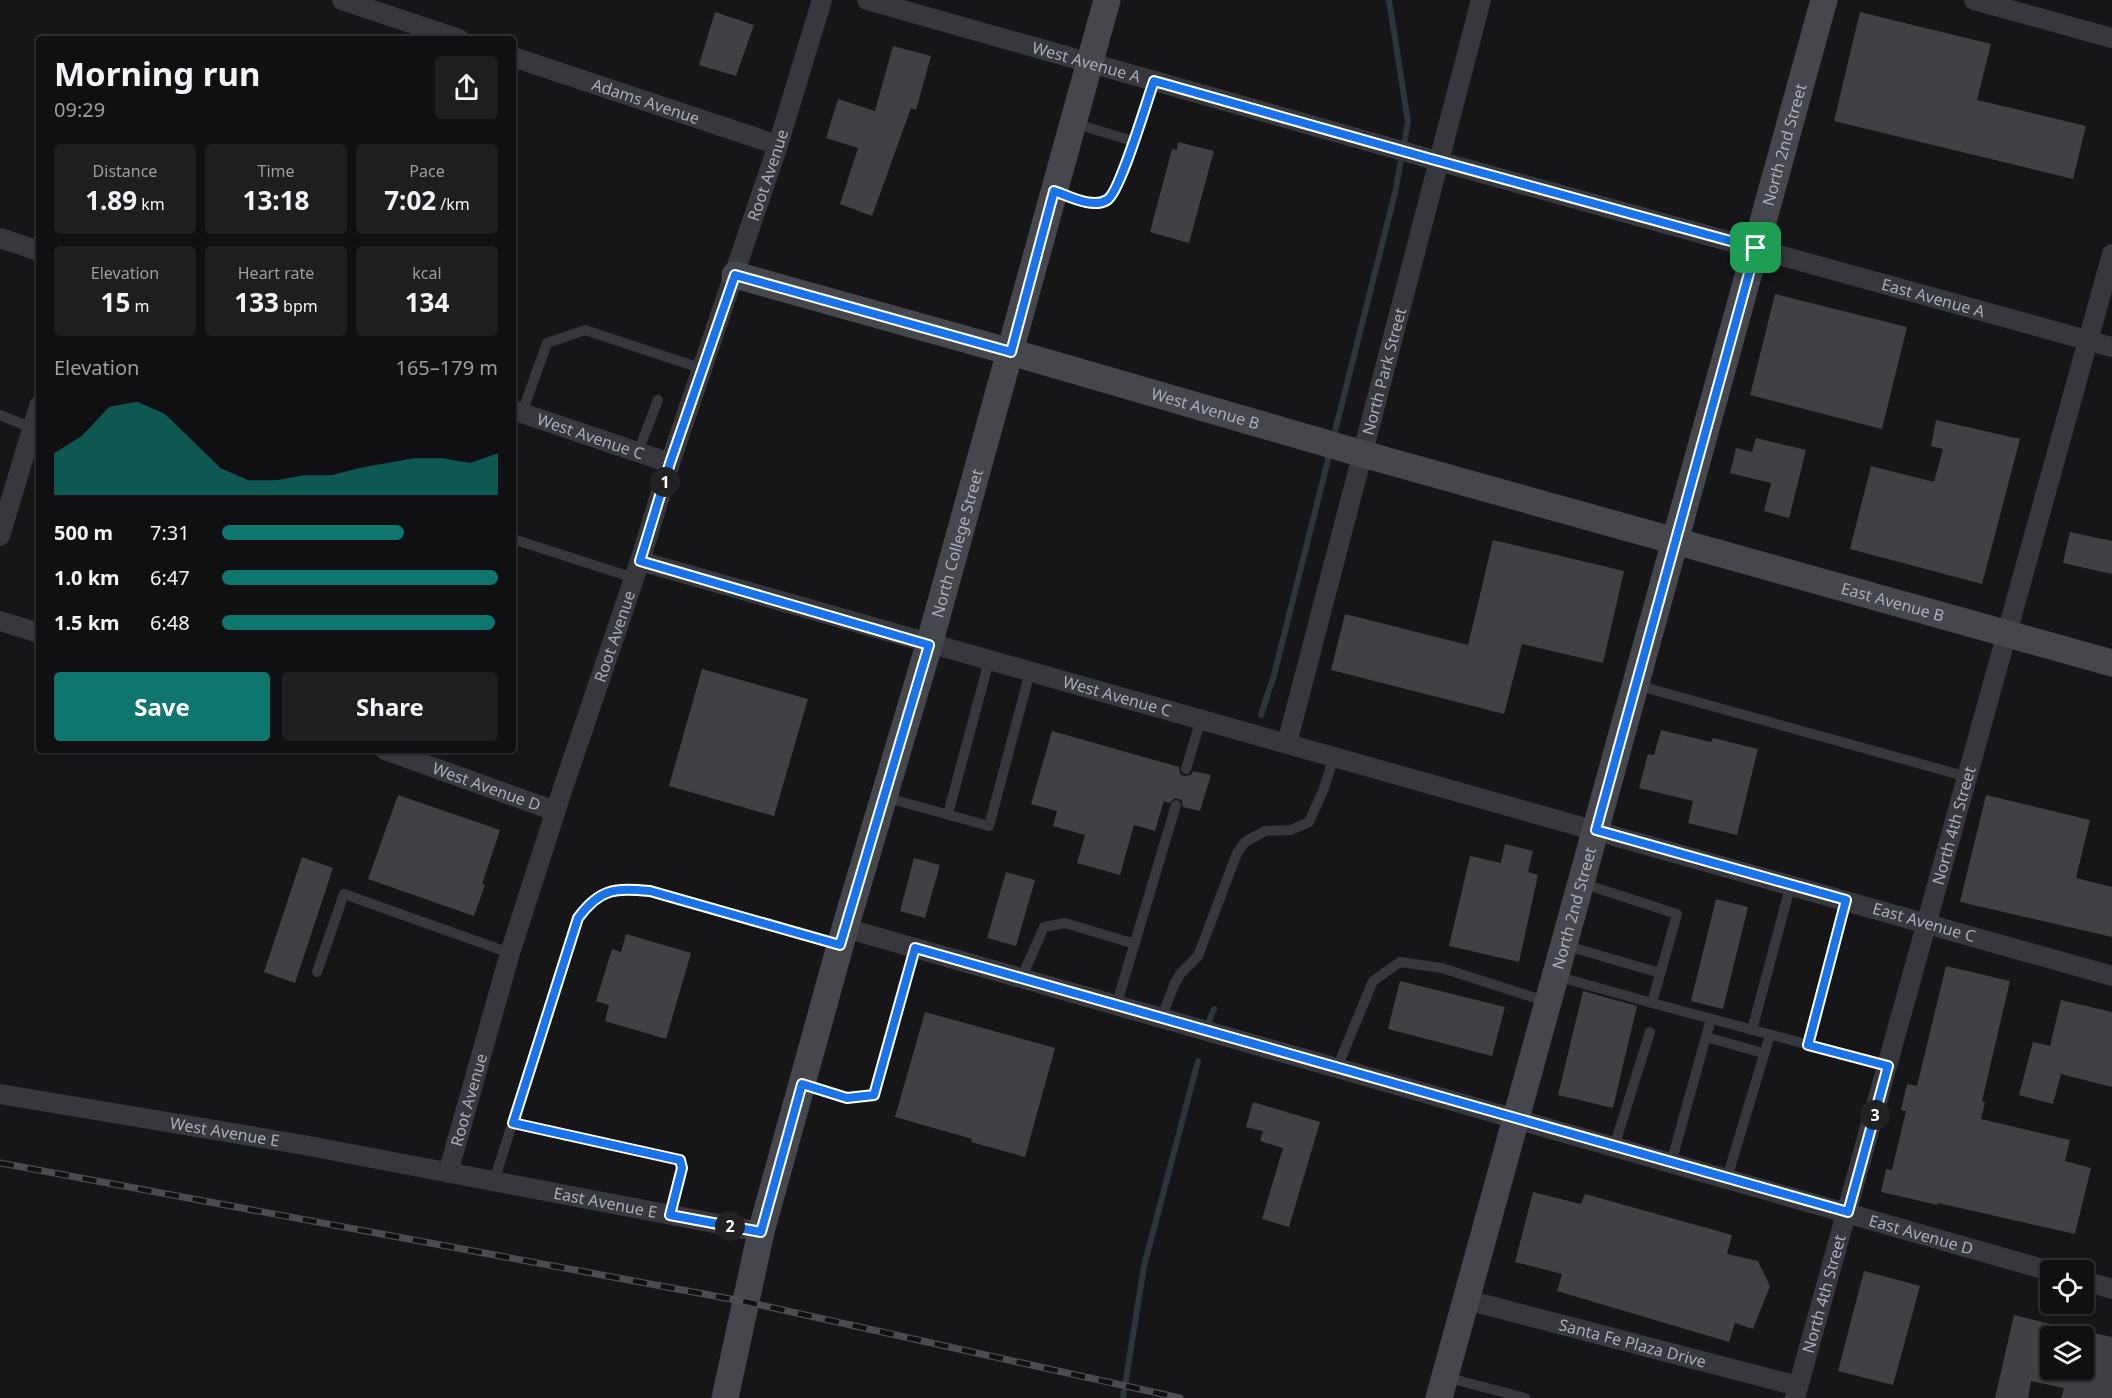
<!DOCTYPE html>
<html lang="en">
<head>
<meta charset="utf-8">
<style>
  body { margin:0; font-family:"Noto Sans",sans-serif; background:#1e1e20; color:#f1f3f6; height:100vh; display:flex; flex-direction:column; font-size:22px; white-space:nowrap }
  * { box-sizing:border-box; margin:0 }
  p { font-size:20px; color:#9c9d9f }
  .icon { flex:none; width:33px; height:33px; fill:none; stroke:currentColor; stroke-width:2; stroke-linecap:round; stroke-linejoin:round }
  .map { position:relative; flex:1; overflow:hidden }
  .details { position:absolute; left:36px; top:36px; width:480px; height:717px; display:flex; flex-direction:column; background:#101012; border-radius:6px; box-shadow:0 2px 4px #0004,0 0 0 2px #303032 }
  .details>* { flex:none }
  .controls { position:absolute; left:2040px; top:1260px; display:grid; gap:12px }
  .controls a { display:grid; place-items:center; width:54px; height:54px; border-radius:6px; background:#101012; box-shadow:0 2px 4px #0004,0 0 0 2px #303032; font-size:30px }
  .pin { position:absolute; display:grid; place-items:center; width:51px; height:51px; color:#fff; margin:-26px; border-radius:12px; box-shadow:0 3px 9px #0006 }
  .km { position:absolute; width:30px; height:30px; margin:-15px; border-radius:50%; background:#222; color:#fff; font-size:16px; line-height:30px; text-align:center }
  .round { display:grid; place-items:center; flex:none; width:63px; height:63px; border-radius:6px; background:#1e1e20 }
  .head { display:flex; align-items:center; justify-content:space-between; height:102px; padding:0 18px }
  h1 { font-size:33px; font-weight:700; line-height:45px }
  .metrics { display:grid; grid-template-columns:repeat(3,1fr); gap:9px; height:102px; padding:6px 18px }
  .metrics div { display:grid; align-content:center; border-radius:6px; background:#1e1e20; text-align:center }
  .metrics b { font-size:26px; font-weight:700 }
  .metrics small { font-size:16px; font-weight:400 }
  .metrics p { font-size:16px }
  .chart { height:168px; padding:12px 18px }
  .chart p { display:flex; justify-content:space-between }
  .chart svg { width:100%; height:108px; margin-top:6px; fill:#0f766e; opacity:.7 }
  .primary-button { display:flex; gap:12px; margin-top:auto; padding:12px 18px }
  .primary-button a { flex:1; height:69px; border-radius:6px; background:#0f766e; color:#fff; font-size:24px; font-weight:700; line-height:69px; text-align:center }
  .primary-button a+a { background:#1e1e20; color:#f1f3f6 }
  ul { padding:0 18px; list-style:none; font-size:20px }
  li { display:grid; grid-template-columns:96px 72px 1fr; align-items:center; height:45px }
  li i { height:15px; border-radius:8px; background:#0f766e }
  .map>svg:first-child { display:block }
</style>
</head>
<body>
<div class="map">
<svg width="2112" height="1398" viewBox="0 0 2112 1398">
  <rect width="100%" height="100%" fill="#161618"/>
  <g fill="none" stroke-linecap="round" stroke-linejoin="round">
    <path stroke="#2c353c" stroke-width="6" d="M1333,439L1395,193L1408,122L1389,0
      M1261,715L1274,675L1330,452
      M1209,1021L1214,1009
      M1123,1398L1144,1266L1198,1061"/>
  </g>
  <path fill="#404145" d="M715,12L754,25L736,76L699,65Z
    M1860,12L1991,44L1977,100L2086,126L2073,179L1834,121Z
    M893,46L931,56L916,110L911,108L872,216L840,204L858,148L826,138L838,99L875,111Z
    M1178,142L1214,151L1189,243L1150,232L1172,149L1177,150Z
    M1775,294L1907,327L1882,429L1750,395Z
    M1936,420L2020,439L1982,584L1850,549L1871,466L1934,482L1943,449L1931,446Z
    M1756,438L1806,450L1789,518L1764,511L1771,483L1730,473L1736,448L1752,452Z
    M2070,532L2112,541V574L2063,563Z
    M1493,540L1624,571L1603,663L1522,644L1504,714L1331,670L1345,614L1468,645Z
    M702,669L808,699L774,816L669,786Z
    M1661,730L1711,742L1713,738L1758,749L1737,835L1688,823L1693,801L1639,788L1648,754L1654,755Z
    M1052,731L1179,767L1180,774L1184,776L1191,775L1193,771L1211,775L1200,811L1183,807L1182,800L1175,798L1169,803L1164,801L1155,831L1134,825L1120,875L1077,863L1085,835L1053,826L1057,811L1031,804Z
    M398,795L500,830L482,884L485,885L474,916L368,879Z
    M1986,795L2090,820L2076,878L2112,887V937L1960,902Z
    M1505,844L1533,851L1528,872L1538,875L1519,962L1449,946L1470,856L1501,863Z
    M302,857L333,868L295,983L264,972Z
    M914,858L940,865L925,918L900,911Z
    M1006,872L1035,880L1016,946L987,938Z
    M1716,899L1748,907L1723,1009L1691,1001Z
    M626,934L691,953L666,1039L605,1021L609,1005L596,1001L612,949L621,952Z
    M1946,966L2010,981L1982,1101L1985,1102L1981,1119L2070,1140L2065,1161L2091,1168L2075,1234L1938,1203V1205L1881,1192L1886,1169L1892,1170L1906,1111L1901,1110L1907,1084L1917,1086Z
    M1400,981L1505,1007L1492,1056L1388,1029Z
    M1583,991L1637,1006L1613,1108L1558,1095Z
    M2061,1000L2112,1012V1087L2061,1074L2053,1104L2019,1095L2033,1042L2050,1046Z
    M925,1012L1055,1048L1025,1157L971,1142L972,1139L895,1117Z
    M1253,1102L1320,1122L1289,1227L1262,1219L1283,1148L1260,1141L1263,1131L1246,1127Z
    M1533,1192L1581,1204L1585,1194L1732,1235L1727,1254L1758,1261L1770,1286L1753,1329L1735,1323L1729,1342L1557,1291L1562,1274L1515,1262Z
    M1864,1271L1920,1286L1893,1385L1838,1371Z
    M2014,1315L2050,1324V1370H2084V1331L2112,1337V1398H2061L2064,1388L2031,1381L2028,1398H1995Z"/>
  <g fill="none" stroke-linecap="round" stroke-linejoin="round">
    <path stroke="#37383d" stroke-width="10" d="M1073,123L1133,141
      M1055,191C1069,196 1092,209 1108,200C1120,193 1147,100 1154,81
      M522,413L547,343L585,330L703,369
      M0,415L32,428
      M638,452L658,400
      M513,539L634,578
      M1636,685L1968,777
      M1186,769L1201,719
      M884,797L989,826L1030,672
      M948,814L989,661
      M1581,883L1677,914L1652,1003L1888,1066
      M1564,945L1660,973
      M317,972L344,894L510,953
      M1556,976L1652,1003
      M1021,979L1044,927L1065,923L1135,944
      M1116,1006L1176,805
      M1161,1018L1175,983L1181,973L1198,956L1237,853L1245,842L1265,831L1291,830L1309,822L1323,791L1334,757
      M1752,1030L1791,884
      M1706,1037L1763,1053
      M1808,1045L1846,899
      M1337,1068L1373,981L1400,962L1442,968L1548,1002
      M802,1085L847,1098L874,1095L915,948
      M513,1123L680,1160L682,1169L670,1215
      M1614,1147L1650,1032
      M1671,1163L1711,1019
      M1727,1178L1770,1035
      M494,1181L578,918C600,888 615,888 650,891L840,945
      M1445,1377L1525,1398"/>
    <g stroke="#37383d" stroke-width="20">
      <path d="M342,0L459,39"/>
      <path id="s1" d="M867,0L1438,161L2112,347"/>
      <path d="M1974,0L2112,38"/>
      <path id="s2" d="M513,57L778,145"/>
      <path d="M0,238L39,251"/>
      <path id="s3" d="M513,410L670,463"/>
      <path d="M0,536L39,406"/>
      <path id="s4" d="M640,561C1130,702 1623,834 2112,976"/>
      <path d="M0,621L39,633"/>
      <path id="s5" d="M1287,743L1481,0"/>
      <path id="s6" d="M385,750L555,811"/>
      <path id="s7" d="M845,928L2050,1271"/>
      <path id="s8" d="M0,1094L304,1145L761,1232"/>
      <path id="s9" d="M448,1173L510,953L562,791L640,561L670,463L778,145L822,0"/>
      <path d="M2084,1281L2112,1289"/>
      <path id="s10" d="M1467,1300L1798,1386"/>
      <path id="s11" d="M1795,1398L2112,254"/>
    </g>
    <g stroke="#45474d" stroke-width="27">
      <path id="s12" d="M735,275L1011,352L1363,454L2112,663"/>
      <path id="s13" d="M725,1398L761,1232L845,928L929,645L1107,0"/>
      <path id="s14" d="M1439,1398L1824,0"/>
    </g>
    <g stroke="#4a4c52" stroke-width="7">
      <path id="rail" d="M0,1163L747,1302L1180,1398"/>
    </g>
    <use href="#rail" stroke="#111113" stroke-width="4.5" stroke-dasharray="14" stroke-linecap="butt"/>
  </g>
  <g fill="none" stroke-linecap="round" stroke-linejoin="round">
    <g stroke="#fff" stroke-width="12">
      <path id="route" d="M1154,81L1424,157L1756,248L1596,830L1846,900L1808,1045L1888,1066L1848,1212L915,948L874,1095L847,1098L802,1084L761,1232L670,1215L682,1168L680,1160L513,1123L578,918C600,888 615,888 650,891L840,945L929,645L640,561L670,463L735,275L1011,352L1054,191C1069,196 1092,209 1107,200C1120,193 1147,100 1154,81Z"/>
    </g>
    <use href="#route" stroke="#1a73e8" stroke-width="8"/>
  </g>
  <g text-anchor="middle" dominant-baseline="central" stroke-width="4.5" stroke-linejoin="round" paint-order="stroke">
    <g font-size="16" fill="#a8adb8" stroke="#111113">
      <text stroke="none"><textPath href="#s1" startOffset="228">West Avenue A</textPath></text>
      <text stroke="none"><textPath href="#s2" startOffset="140">Adams Avenue</textPath></text>
      <text stroke="none"><textPath href="#s14" startOffset="1300">North 2nd Street</textPath></text>
      <text stroke="none"><textPath href="#s9" startOffset="1048">Root Avenue</textPath></text>
      <text stroke="none"><textPath href="#s1" startOffset="1107">East Avenue A</textPath></text>
      <text stroke="none"><textPath href="#s5" startOffset="384">North Park Street</textPath></text>
      <text stroke="none"><textPath href="#s12" startOffset="489">West Avenue B</textPath></text>
      <text stroke="none"><textPath href="#s3" startOffset="82">West Avenue C</textPath></text>
      <text stroke="none"><textPath href="#s13" startOffset="886">North College Street</textPath></text>
      <text stroke="none"><textPath href="#s12" startOffset="1203">East Avenue B</textPath></text>
      <text stroke="none"><textPath href="#s9" startOffset="562">Root Avenue</textPath></text>
      <text stroke="none"><textPath href="#s4" startOffset="496">West Avenue C</textPath></text>
      <text stroke="none"><textPath href="#s6" startOffset="108">West Avenue D</textPath></text>
      <text stroke="none"><textPath href="#s11" startOffset="594">North 4th Street</textPath></text>
      <text stroke="none"><textPath href="#s14" startOffset="508">North 2nd Street</textPath></text>
      <text stroke="none"><textPath href="#s4" startOffset="1334">East Avenue C</textPath></text>
      <text stroke="none"><textPath href="#s9" startOffset="76">Root Avenue</textPath></text>
      <text stroke="none"><textPath href="#s8" startOffset="228">West Avenue E</textPath></text>
      <text stroke="none"><textPath href="#s8" startOffset="615">East Avenue E</textPath></text>
      <text stroke="none"><textPath href="#s7" startOffset="1119">East Avenue D</textPath></text>
      <text stroke="none"><textPath href="#s11" startOffset="108">North 4th Street</textPath></text>
      <text stroke="none"><textPath href="#s10" startOffset="171">Santa Fe Plaza Drive</textPath></text>
    </g>
  </g>
</svg>
<div class="controls">
<a><svg class="icon" aria-label="locate" viewBox="0 0 24 24"><circle cx="12" cy="12" r="6"/><path d="M12 2v4M12 18v4M2 12h4M18 12h4"/></svg></a>
<a><svg class="icon" aria-label="layers" viewBox="0 0 24 24"><path d="M12 4l9 5-9 5-9-5zM3 14l9 5 9-5"/></svg></a>
</div>
<div class="pin" style="left:1756px;top:248px;background:#1e9e55"><svg class="icon" aria-label="arrive" viewBox="0 0 24 24"><path d="M6 21V4h12l-3 4 3 4H6"/></svg></div>
<b class="km" style="left:665px;top:482px">1</b>
<b class="km" style="left:730px;top:1226px">2</b>
<b class="km" style="left:1875px;top:1115px">3</b>
<section class="details">
<div class="head"><div><h1>Morning run</h1><p>09:29</p></div><a class="round"><svg class="icon" aria-label="share" viewBox="0 0 24 24"><path d="M12 15V3M7 8l5-5 5 5M5 13v7h14v-7"/></svg></a></div>
<div class="metrics">
<div><p>Distance</p><b>1.89<small> km</small></b></div>
<div><p>Time</p><b>13:18</b></div>
<div><p>Pace</p><b>7:02<small> /km</small></b></div>
</div>
<div class="metrics">
<div><p>Elevation</p><b>15<small> m</small></b></div>
<div><p>Heart rate</p><b>133<small> bpm</small></b></div>
<div><p>kcal</p><b>134</b></div>
</div>
<div class="chart"><p><span>Elevation</span>165–179 m</p>
<svg viewBox="0 0 160 44" preserveAspectRatio="none"><path d="M0 44V27L10 20L20 8L30 6L40 11L50 22L60 33L70 38L80 38L90 36L100 36L110 33L120 31L130 29L140 29L150 31L160 27V44z"/></svg>
</div>
<ul>
<li><b>500 m</b>7:31<i style="width:66%"></i></li>
<li><b>1.0 km</b>6:47<i style="width:100%"></i></li>
<li><b>1.5 km</b>6:48<i style="width:99%"></i></li>
</ul>
<div class="primary-button"><a>Save</a><a>Share</a></div>
</section>
</div>
</body>
</html>
